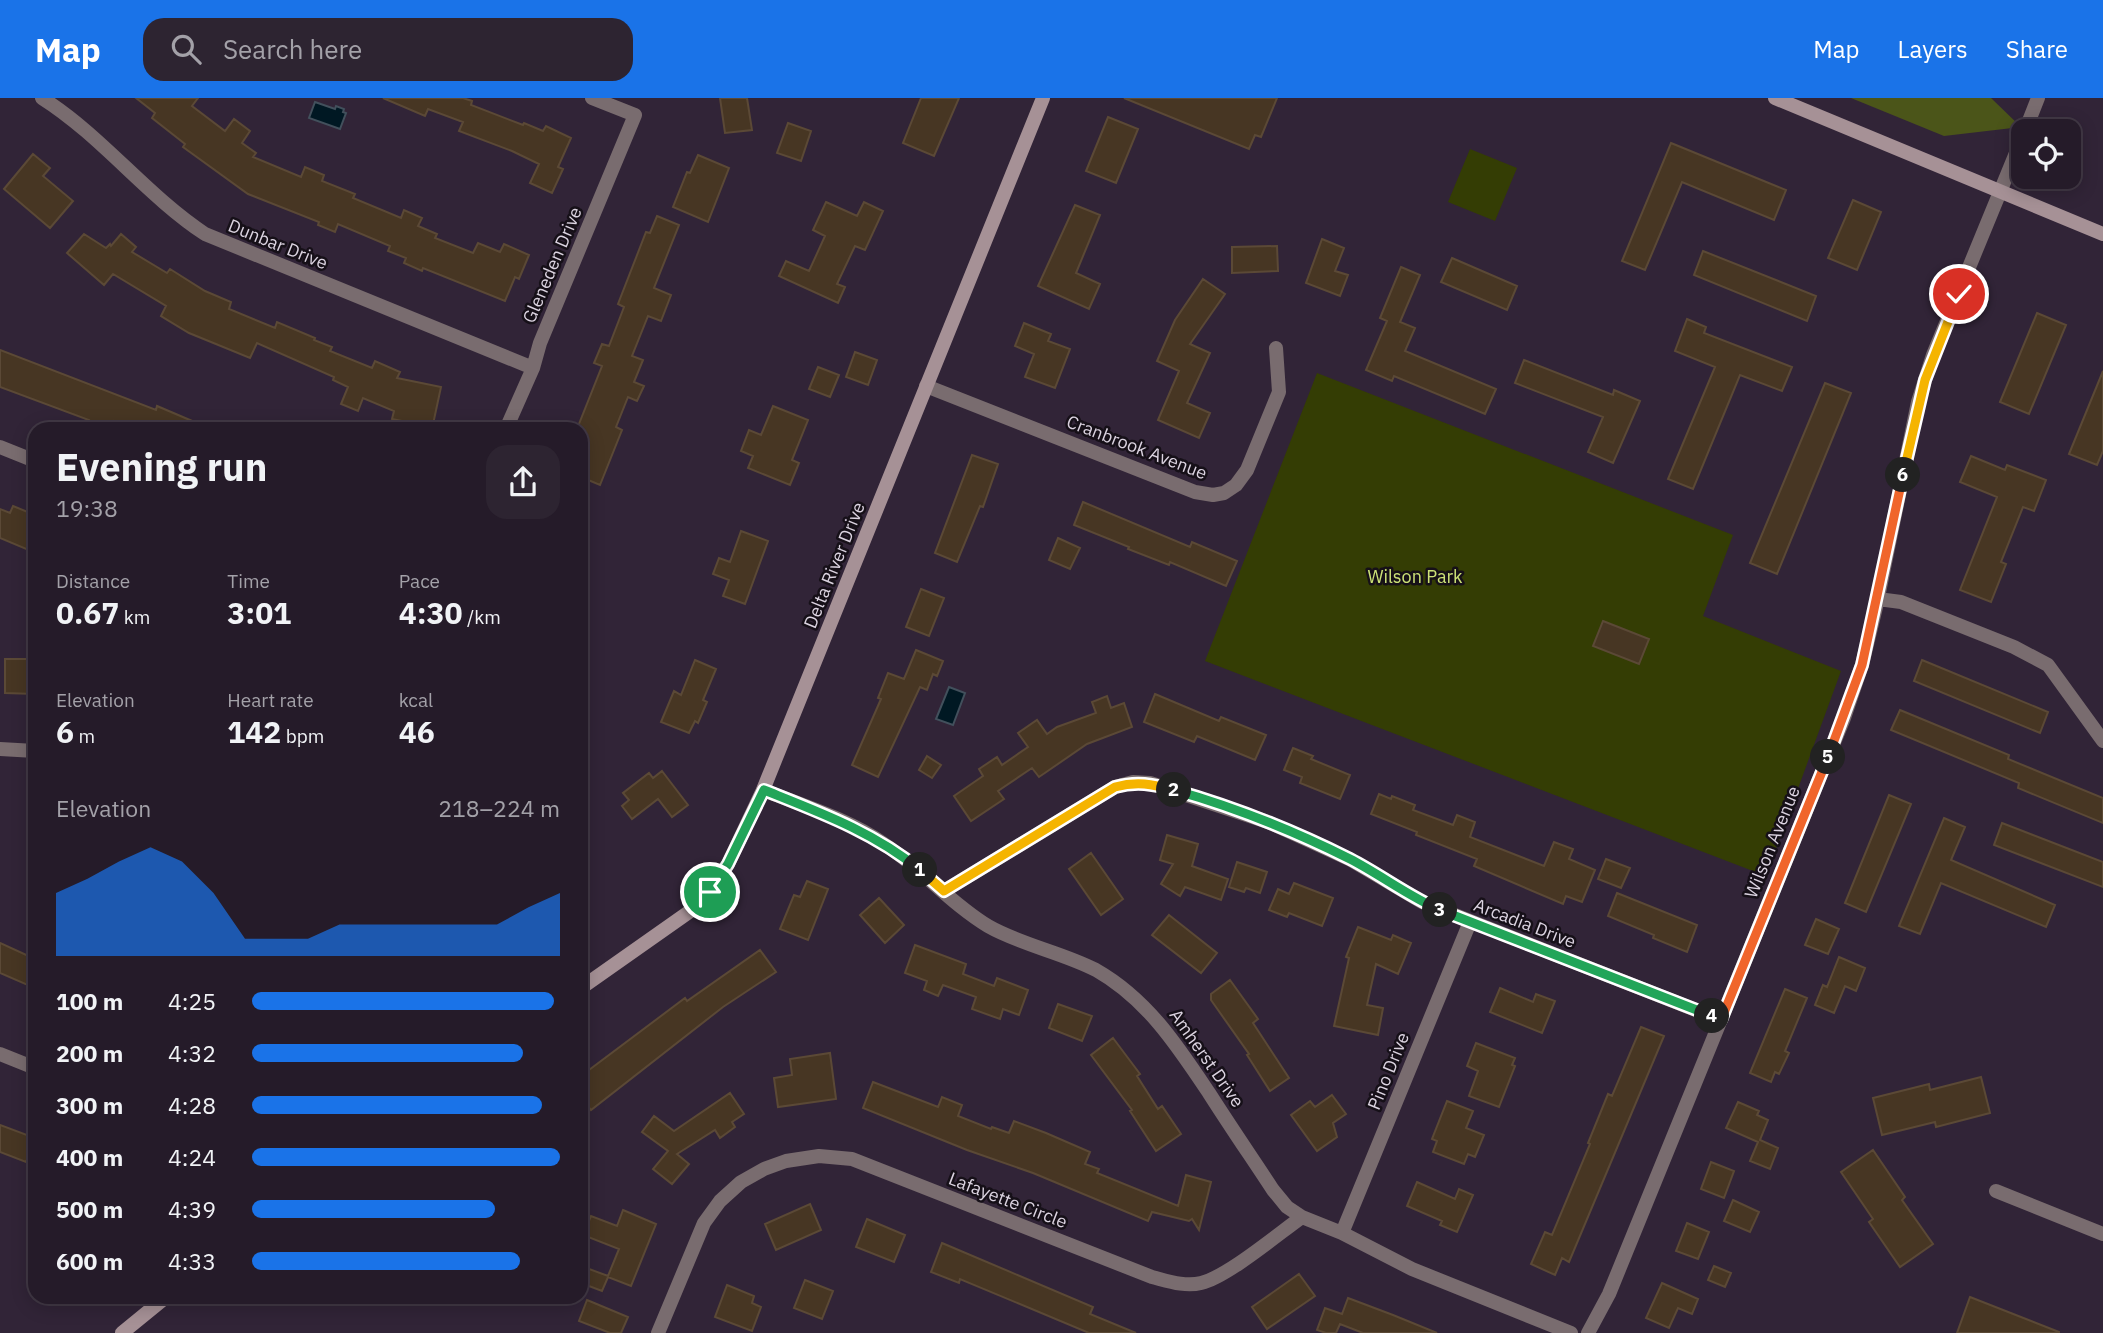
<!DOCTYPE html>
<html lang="en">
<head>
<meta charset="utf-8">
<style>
  body { margin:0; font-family:"IBM Plex Sans",sans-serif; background:#2d2431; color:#f1f3f6; height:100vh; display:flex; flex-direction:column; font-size:26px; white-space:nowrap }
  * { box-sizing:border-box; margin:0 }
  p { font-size:23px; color:#a3a1a8 }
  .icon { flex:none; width:38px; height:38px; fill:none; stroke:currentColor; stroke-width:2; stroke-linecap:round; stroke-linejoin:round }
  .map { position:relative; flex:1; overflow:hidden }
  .sheet { position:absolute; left:28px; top:324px; width:560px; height:882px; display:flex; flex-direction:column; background:#251b29; border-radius:21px; box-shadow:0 4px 18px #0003,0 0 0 2px #423946 }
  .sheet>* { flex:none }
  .buttons { position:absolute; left:2011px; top:21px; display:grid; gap:14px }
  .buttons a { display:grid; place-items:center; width:70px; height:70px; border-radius:14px; background:#251b29; box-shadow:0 4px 18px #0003,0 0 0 2px #423946; font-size:35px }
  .pin { position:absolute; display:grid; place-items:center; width:60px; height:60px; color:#fff; margin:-30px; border:4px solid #fff; border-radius:50%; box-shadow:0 2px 7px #0007 }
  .km { position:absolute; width:35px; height:35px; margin:-18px; border-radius:50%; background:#222; color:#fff; font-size:19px; line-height:35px; text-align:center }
  .round { display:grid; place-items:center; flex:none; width:74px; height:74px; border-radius:21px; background:#2d2431 }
  .headline { display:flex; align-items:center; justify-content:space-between; height:119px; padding:0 28px }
  h1 { font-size:38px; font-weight:800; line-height:52px }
  .figures { display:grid; grid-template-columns:repeat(3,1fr); gap:10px; height:119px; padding:7px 28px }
  .figures div { display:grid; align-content:center }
  .figures b { font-size:30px; font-weight:800 }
  .figures small { font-size:19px; font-weight:400 }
  .figures p { font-size:19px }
  .chart { height:196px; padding:14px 28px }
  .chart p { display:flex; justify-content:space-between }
  .chart svg { width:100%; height:126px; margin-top:7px; fill:#1a73e8; opacity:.7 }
  ul { padding:0 28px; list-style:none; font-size:23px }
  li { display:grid; grid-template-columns:112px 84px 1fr; align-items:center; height:52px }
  li i { height:18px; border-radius:9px; background:#1a73e8 }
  header { display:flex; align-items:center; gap:42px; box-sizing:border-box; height:98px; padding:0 35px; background:#1a73e8; color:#fff }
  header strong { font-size:33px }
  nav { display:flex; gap:38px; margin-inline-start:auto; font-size:24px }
  .search { width:490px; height:63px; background:#2d2431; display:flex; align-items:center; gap:18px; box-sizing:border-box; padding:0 24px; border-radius:21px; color:#a3a1a8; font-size:26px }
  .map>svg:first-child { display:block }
</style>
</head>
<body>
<header>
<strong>Map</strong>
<div class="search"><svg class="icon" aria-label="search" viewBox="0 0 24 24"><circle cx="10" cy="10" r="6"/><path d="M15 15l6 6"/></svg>Search here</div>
<nav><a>Map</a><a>Layers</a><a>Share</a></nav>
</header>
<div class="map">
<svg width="2103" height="1235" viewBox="0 0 2103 1235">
  <rect width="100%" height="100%" fill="#312437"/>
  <path fill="#343d04" d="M1470,51L1517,70L1495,123L1448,104Z
    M1317,275L1733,437L1703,518L1841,573L1766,778L1205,563Z"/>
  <path fill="#4b5519" d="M1851,0H1991L2021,29L1944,38Z"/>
  <path fill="#001823" stroke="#42505c" stroke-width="2" d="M315,4L335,11L336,8L344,11L343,14L346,15L340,31L309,20Z
    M949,589L965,595L953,627L936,621Z"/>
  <path fill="#473623" stroke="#5b4936" stroke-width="2" d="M136,0H198L192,8L225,33L234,21L250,33L242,45L256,55L253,59L301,79L305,69L324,77L322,83L355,96L353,100L401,120L404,112L422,120L418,128L437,136L435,140L473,155L478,145L500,154L504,146L529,157L519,181L515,179L505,203L423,170L422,173L404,165L406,160L388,153L390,148L338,126L335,134L318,127L319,124L248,96L183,49L185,46L152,20L155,15Z
    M383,0H463L472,3L471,7L523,27L524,25L543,33L546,28L571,40L558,69L563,71L552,95L530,85L539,66L512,53L459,33L463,24L428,11L425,18Z
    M720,0H747L752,32L725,35Z
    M921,0H959L934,58L903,45Z
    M1124,0H1277L1261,39L1255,37L1249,51Z
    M1108,19L1138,31L1116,85L1086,73Z
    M788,25L811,33L801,63L777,55Z
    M1671,45L1786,92L1774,122L1682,84L1645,172L1622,163Z
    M33,56L50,70L43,78L73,103L50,130L4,91Z
    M698,57L729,70L708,124L673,109L687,74L690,75Z
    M1853,102L1881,114L1857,172L1828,160Z
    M826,104L857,118L864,104L883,113L865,152L855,148L837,186L845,189L838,205L779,178L786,163L809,173L825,138L813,132Z
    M1075,107L1100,117L1076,175L1100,186L1089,211L1038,188Z
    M657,118L679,127L654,190L671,197L661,223L648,218L632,258L643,262L634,284L644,288L637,303L628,299L616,329L622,332L600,387L581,379V331H577L602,268L594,265L602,246L609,248L624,209L618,206L646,134L650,135Z
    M84,136L106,150L110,146L111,148L121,136L136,149L132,154L167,175L170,171L205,193L231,204L229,211L275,230L277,224L315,240L314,242L332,249L330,253L372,270L375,263L400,274L397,280L441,289L432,331H405L407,324L392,321L394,313L363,300L358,313L341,306L348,289L333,282L334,279L257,245L250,260L189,235L161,218L166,208L113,176L104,187L67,155Z
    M1322,141L1344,150L1335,173L1348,177L1340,198L1306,185Z
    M1277,148L1278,173L1232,175V149Z
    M1703,153L1816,198L1807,223L1694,177Z
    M1452,160L1517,188L1507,212L1441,184Z
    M1401,169L1420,177L1400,224L1415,230L1405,253L1496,291L1485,316L1394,278L1392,283L1366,272L1387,223L1380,220Z
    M1203,181L1225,196L1190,246L1210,255L1187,305L1210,315L1199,340L1158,322L1179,273L1157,263L1175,222Z
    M2037,215L2066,227L2029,316L2000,304Z
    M1687,221L1706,229L1704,235L1792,269L1782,293L1740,277L1693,391L1668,381L1715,269L1675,253Z
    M1024,225L1051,236L1048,243L1070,251L1055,290L1025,279L1034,256L1015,248Z
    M0,252L156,312L157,308L211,331H133L114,323L111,331H102L88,325L89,322L0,289Z
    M855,254L877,262L868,287L846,279Z
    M1524,262L1613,297L1614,292L1640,303L1613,365L1588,354L1603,319L1515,285Z
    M818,269L839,277L830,299L809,291Z
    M2103,273V353L2097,367L2069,356Z
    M1825,285L1851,295L1777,476L1750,465Z
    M773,308L808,322L792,362L799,365L790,387L748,370L753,358L741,353L749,332L761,337Z
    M972,357L998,366L983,409L980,408L957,464L935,455Z
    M1971,358L2005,372L2007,367L2046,382L2034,413L2023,409L2001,464L2006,466L1991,504L1960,492L1997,399L1960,384Z
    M1083,404L1190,449L1192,444L1237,463L1226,488L1170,464L1169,467L1128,451L1129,449L1074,427Z
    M13,408L35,417V444L31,453L0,440V411L10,415Z
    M741,433L768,443L745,506L723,498L729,482L713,476L719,460L730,464Z
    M1058,440L1080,450L1070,471L1049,462Z
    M921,491L944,500L929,538L906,529Z
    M1603,523L1649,541L1639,566L1593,548Z
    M916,552L943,563L937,578L933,576L927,592L920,589L878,679L852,667L881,601L878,600L888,575L904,581Z
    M5,561H35V596L5,595Z
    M695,562L716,571L703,602L707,604L698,625L695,623L689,635L661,624L674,593L681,597Z
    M1922,562L2048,614L2040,635L1914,583Z
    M1155,596L1219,623L1221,619L1266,637L1255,662L1197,638L1194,644L1144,624Z
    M1107,598L1111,610L1124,605L1132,629L1087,646L1039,679L1032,670L998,693L1004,701L971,723L954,698L983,678L979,671L997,659L1002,667L1028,649L1018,635L1037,622L1047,636L1057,629L1096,615L1092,604Z
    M1900,612L2009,657L2008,661L2103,700V725L2018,690L2019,685L1891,632Z
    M1293,650L1313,658L1311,661L1350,677L1340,701L1300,685L1302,679L1284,672Z
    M927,658L941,667L932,680L919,672Z
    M662,673L688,707L672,719L658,701L632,721L622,708L629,702L623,695L649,675L653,680Z
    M1379,696L1391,701L1392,698L1415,707L1413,712L1453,727L1457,717L1475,724L1470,739L1544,768L1554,744L1573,751L1569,761L1595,772L1582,804L1566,798L1563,806L1474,768L1477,761L1416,737L1417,734L1371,716Z
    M1889,697L1911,706L1866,814L1845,805Z
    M1944,720L1965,729L1951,762L2055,807L2046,829L1941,785L1920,836L1899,828Z
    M2002,725L2103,764V789L1994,747Z
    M1167,737L1198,746L1192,768L1228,781L1221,802L1185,789L1180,798L1161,786L1173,766L1160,762Z
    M1091,755L1123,801L1101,817L1069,771Z
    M1606,761L1630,770L1621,790L1598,781Z
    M1237,764L1267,774L1260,795L1246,790L1244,794L1229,789Z
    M807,783L828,791L808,842L780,831L794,797L800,799Z
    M1294,785L1333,800L1322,828L1289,815L1287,819L1269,812L1278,791L1289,796Z
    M1617,795L1697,827L1687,854L1653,840L1654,837L1608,818Z
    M879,800L904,827L885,845L860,817Z
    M1169,817L1217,855L1201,875L1152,837Z
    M1816,821L1839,831L1828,856L1805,847Z
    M1358,829L1391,842L1393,837L1411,845L1398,876L1376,866L1367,907L1383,910L1378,937L1334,928L1349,860L1346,859Z
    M0,845L35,861V876L30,888L0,875Z
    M915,847L966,866L963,876L994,888L997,880L1028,892L1019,917L1003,911L1000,921L972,911L976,899L943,887L938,898L924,892L927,883L905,875Z
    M760,852L776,874L723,909L591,1012L581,999V978L685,900L687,903Z
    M1839,859L1865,870L1856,893L1845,888L1834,915L1815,907L1823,887L1827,889Z
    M1230,882L1258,921L1253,925L1289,980L1270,993L1247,957L1249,956L1211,902V896Z
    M1500,890L1533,904L1536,896L1555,903L1542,935L1490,914Z
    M1785,891L1807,900L1785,953L1789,955L1779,976L1775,974L1771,984L1750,975Z
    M1058,906L1092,918L1082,943L1049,930Z
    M1641,929L1664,938L1569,1164L1562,1160L1555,1177L1531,1166L1545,1134L1552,1137L1590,1046L1588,1045L1608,996L1612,998Z
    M1113,940L1140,976L1137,978L1158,1011L1162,1008L1181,1036L1156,1053L1130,1013L1132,1012L1091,957Z
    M1476,945L1515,960L1512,967L1515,968L1499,1009L1469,998L1478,973L1467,968Z
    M830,955L836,1001L778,1009L774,980L792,977L790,961Z
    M1981,979L1990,1015L1936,1029L1935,1024L1882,1037L1873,1000L1929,986L1930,992Z
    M873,984L938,1009L942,999L962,1007L958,1018L991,1031L992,1029L1009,1035L1014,1023L1046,1035L1090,1054L1085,1066L1099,1071L1097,1075L1178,1108L1186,1077L1211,1084L1199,1132L1192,1121L1189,1123L1152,1114L1148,1123L1033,1075L967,1052L863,1010Z
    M730,995L744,1016L732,1024L735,1029L720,1040L715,1032L677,1056L689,1066L672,1086L653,1071L668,1053L642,1034L654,1018L674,1033Z
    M1332,997L1346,1016L1333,1025L1337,1039L1317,1053L1291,1017L1310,1003L1315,1009Z
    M1447,1003L1473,1013L1466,1030L1484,1037L1475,1059L1468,1056L1464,1066L1433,1054L1437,1043L1432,1041Z
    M1738,1004L1759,1013L1757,1017L1768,1022L1760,1042L1778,1050L1770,1071L1750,1063L1758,1044L1726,1030Z
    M0,1027L35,1040L26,1064L0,1054Z
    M1873,1052L1905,1099L1902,1102L1933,1146L1900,1169L1869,1124L1873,1121L1841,1074Z
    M1711,1064L1734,1073L1724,1100L1701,1091Z
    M1417,1084L1455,1101L1459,1091L1473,1097L1457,1134L1440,1127L1442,1123L1407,1108Z
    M1733,1102L1759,1114L1750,1134L1724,1123Z
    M810,1106L821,1132L776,1152L765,1126Z
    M623,1112L656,1126L631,1188L608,1179L602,1193L581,1185V1168L608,1178L619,1151L583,1137L591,1118L617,1128Z
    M867,1121L905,1137L894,1164L856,1149Z
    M1687,1125L1709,1134L1698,1161L1676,1153Z
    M942,1145L1093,1209L1090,1216L1136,1235H1089L960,1181L959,1185L931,1174Z
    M1714,1168L1731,1175L1725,1189L1708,1182Z
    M1299,1176L1315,1198L1267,1231L1252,1209Z
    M805,1182L833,1193L822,1221L794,1210Z
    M1662,1185L1698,1201L1692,1216L1678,1210L1669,1230L1646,1220Z
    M727,1187L754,1198L752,1205L761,1209L752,1233L715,1219Z
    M1970,1199L2059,1234V1235H1957Z
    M1348,1200L1393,1217L1437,1235H1363L1340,1226L1336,1235H1326L1317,1232L1325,1210L1342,1216Z
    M587,1202L628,1219L621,1235H610L579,1223Z"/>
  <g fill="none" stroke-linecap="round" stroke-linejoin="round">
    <path stroke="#796c6f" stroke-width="14" d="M42,0C102,38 146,97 205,136L533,270
      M2025,33L2038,0
      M926,288L1195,394L1213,397L1224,395L1236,387L1247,372L1279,294L1276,250
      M506,331L533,270L540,245L635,17L592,0
      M0,349L35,363
      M1878,501L1901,504L2014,549L2048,567L2103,643
      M0,651L35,653
      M763,692C804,708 848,721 884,746C921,770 950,805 988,828C1021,847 1061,854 1096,872C1147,901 1177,947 1209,995C1230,1028 1252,1060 1273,1092L1287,1109L1302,1119L1342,1135L1412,1171L1571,1235
      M944,793L1115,689L1133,684L1150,685L1268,724L1351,762L1422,804L1721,922
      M0,956L35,970
      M1996,1093L2103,1136
      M1342,1135L1470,824
      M658,1235L704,1125L720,1103L741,1084L764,1071L786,1063L819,1058L852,1061L1152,1179C1168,1183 1185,1189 1201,1185C1227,1179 1278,1136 1302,1119
      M1588,1235L1609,1196L1844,620L1862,567L1876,509L1918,304L1933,257L2023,38"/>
    <path stroke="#a69196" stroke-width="14" d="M1775,0L2103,136
      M581,890L689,814L710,794L728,766L763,692L1043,0
      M122,1235L166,1199"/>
  </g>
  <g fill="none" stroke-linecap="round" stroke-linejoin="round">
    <g stroke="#fff" stroke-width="14">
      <path id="split-1" d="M710,794L728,766L764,692C819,714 874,734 920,772"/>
    </g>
    <g stroke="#fff" stroke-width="14">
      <path id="split-2" d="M920,772L944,793L1115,689C1137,683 1152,686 1174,692"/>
    </g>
    <g stroke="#fff" stroke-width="14">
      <path id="split-3" d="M1174,692C1234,709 1294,733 1350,761C1381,777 1408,798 1440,812"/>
    </g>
    <g stroke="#fff" stroke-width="14">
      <path id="split-4" d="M1440,812L1712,918"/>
    </g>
    <g stroke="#fff" stroke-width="14">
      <path id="split-5" d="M1712,918L1721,922L1828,659"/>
    </g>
    <g stroke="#fff" stroke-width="14">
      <path id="split-6" d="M1828,659L1862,567L1903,377"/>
    </g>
    <g stroke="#fff" stroke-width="14">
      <path id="split-7" d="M1903,377L1925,282L1959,196"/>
    </g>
    <use href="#split-1" stroke="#22a559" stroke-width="9"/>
    <use href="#split-2" stroke="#f5b400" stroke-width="9"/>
    <use href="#split-3" stroke="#22a559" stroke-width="9"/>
    <use href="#split-4" stroke="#22a559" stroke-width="9"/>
    <use href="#split-5" stroke="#f0652b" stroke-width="9"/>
    <use href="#split-6" stroke="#f0652b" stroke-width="9"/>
    <use href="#split-7" stroke="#f5b400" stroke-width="9"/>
  </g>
  <g text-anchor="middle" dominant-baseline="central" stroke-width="5" stroke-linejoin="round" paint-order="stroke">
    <g font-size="18" fill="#dbd3e0" stroke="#161018">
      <text transform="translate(278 146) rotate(22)">Dunbar Drive</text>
      <text transform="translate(552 167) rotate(-67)">Gleneden Drive</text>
      <text transform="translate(1137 349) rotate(21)">Cranbrook Avenue</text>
      <text transform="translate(834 467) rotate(-68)">Delta River Drive</text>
      <text transform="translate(1772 744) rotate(-68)">Wilson Avenue</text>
      <text transform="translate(1525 825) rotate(21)">Arcadia Drive</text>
      <text transform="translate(1207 960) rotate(55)">Amherst Drive</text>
      <text transform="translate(1388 973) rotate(-68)">Pino Drive</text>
      <text transform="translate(1008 1102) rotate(21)">Lafayette Circle</text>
    </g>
    <g font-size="18" fill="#cde277" stroke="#161018">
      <text x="1415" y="478">Wilson Park</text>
    </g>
  </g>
</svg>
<div class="buttons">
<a><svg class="icon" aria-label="locate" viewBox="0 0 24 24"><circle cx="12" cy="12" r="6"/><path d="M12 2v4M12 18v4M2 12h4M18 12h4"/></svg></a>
</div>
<div class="pin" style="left:710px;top:794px;background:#1e9e55"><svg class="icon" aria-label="arrive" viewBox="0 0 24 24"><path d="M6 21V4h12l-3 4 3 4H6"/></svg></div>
<div class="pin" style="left:1959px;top:196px;background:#d93025"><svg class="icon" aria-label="check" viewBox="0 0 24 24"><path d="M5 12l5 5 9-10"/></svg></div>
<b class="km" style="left:920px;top:772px">1</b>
<b class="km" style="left:1174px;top:692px">2</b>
<b class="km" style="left:1440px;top:812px">3</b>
<b class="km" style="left:1712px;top:918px">4</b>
<b class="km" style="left:1828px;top:659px">5</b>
<b class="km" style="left:1903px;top:377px">6</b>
<section class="sheet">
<div class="headline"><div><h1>Evening run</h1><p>19:38</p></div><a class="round"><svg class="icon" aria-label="share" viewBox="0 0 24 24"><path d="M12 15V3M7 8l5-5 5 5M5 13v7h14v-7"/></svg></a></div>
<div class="figures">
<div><p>Distance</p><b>0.67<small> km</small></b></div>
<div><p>Time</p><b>3:01</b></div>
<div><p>Pace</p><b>4:30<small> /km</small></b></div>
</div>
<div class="figures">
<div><p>Elevation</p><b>6<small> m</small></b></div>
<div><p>Heart rate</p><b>142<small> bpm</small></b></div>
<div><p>kcal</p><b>46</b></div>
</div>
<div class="chart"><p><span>Elevation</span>218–224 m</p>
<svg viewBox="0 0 160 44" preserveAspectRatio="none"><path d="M0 44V22L10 17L20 11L30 6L40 11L50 22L60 38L70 38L80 38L90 33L100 33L110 33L120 33L130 33L140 33L150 27L160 22V44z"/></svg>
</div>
<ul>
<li><b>100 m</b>4:25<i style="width:98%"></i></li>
<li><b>200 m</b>4:32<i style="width:88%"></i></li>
<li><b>300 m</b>4:28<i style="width:94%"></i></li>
<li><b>400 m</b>4:24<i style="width:100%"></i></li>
<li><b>500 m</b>4:39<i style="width:79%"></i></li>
<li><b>600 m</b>4:33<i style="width:87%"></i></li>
</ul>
</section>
</div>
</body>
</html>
